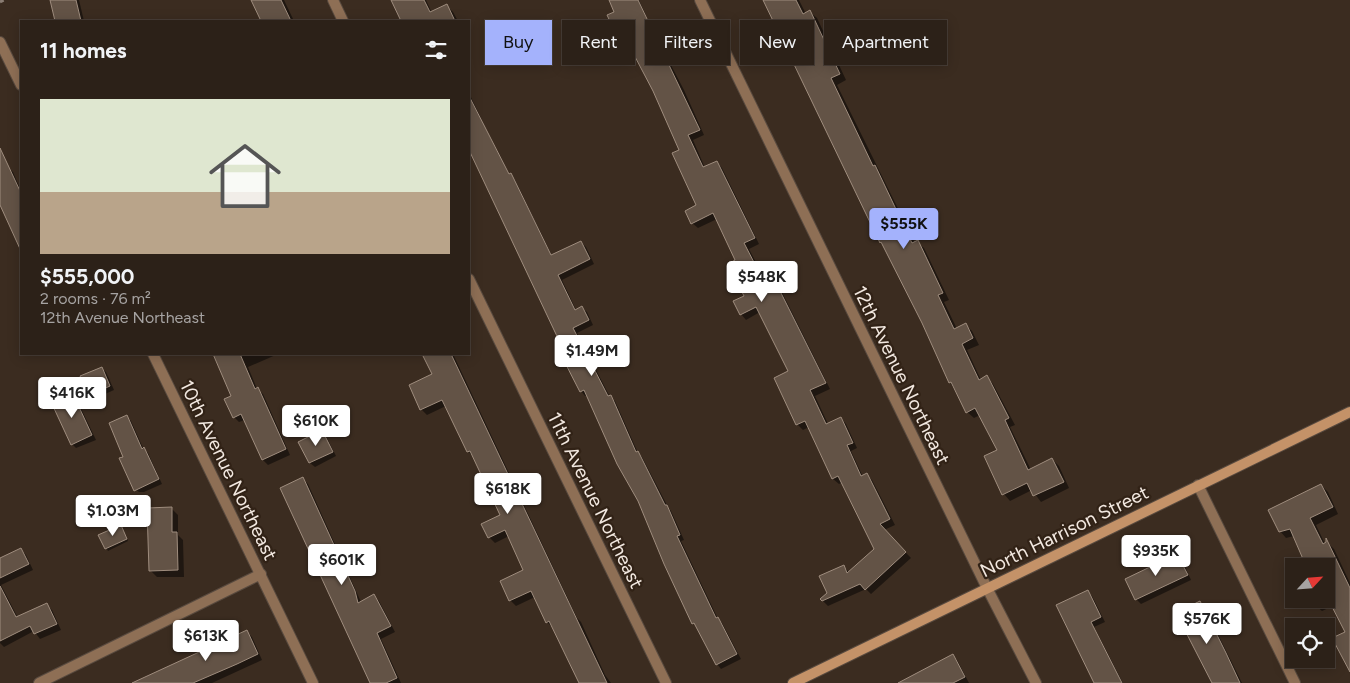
<!DOCTYPE html>
<meta charset="utf-8">
<style>
:root{--surface:#2c2118;--page:#342921;--text:#f1f3f6;--muted:#a6a3a2;--line:#483e37;--accent:#a4b2fc}
body{margin:0;font-family:Figtree,sans-serif;background:var(--page);color:var(--text);height:100vh;display:flex;flex-direction:column;font-size:19px;white-space:nowrap}
*{box-sizing:border-box;margin:0}
p{font-size:16px;color:var(--muted)}
.icon{flex:none;width:28px;height:28px;fill:none;stroke:currentColor;stroke-width:2;stroke-linecap:round;stroke-linejoin:round}
.map{position:relative;flex:1;overflow:hidden}
.panel{position:absolute;left:20px;top:20px;width:450px;height:335px;display:flex;flex-direction:column;background:var(--surface);border-radius:0px;box-shadow:0 2px 12px #0003,0 0 0 1px var(--line)}
.panel>*{flex:none}
.top-card{position:absolute;left:485px;top:20px;width:475px;height:45px;display:flex;gap:10px}
.needle{width:32px;rotate:64deg}
.controls{position:absolute;left:1285px;top:558px;display:grid;gap:10px}
.controls a{display:grid;place-items:center;width:50px;height:50px;border-radius:0px;background:var(--surface);box-shadow:0 2px 12px #0003,0 0 0 1px var(--line);font-size:25px}
.price{position:absolute;translate:-50% -42px;padding:0 11px;border-radius:5px;background:#fff;color:#222;font-size:16px;line-height:32px;filter:drop-shadow(0 1px 2px #0008)}
.price::after{content:'';position:absolute;left:50%;top:30px;width:15px;height:11px;margin-left:-8px;background:inherit;clip-path:polygon(0 0,100% 0,50% 100%)}
.price.on{background:var(--accent);color:#111}
ul{padding:0;list-style:none}
li{display:grid;align-content:center;gap:10px;height:265px;padding:0 20px}
li+li{border-top:1px solid var(--line)}
li span{display:grid;place-items:center;height:155px;border-radius:0px;color:#555}
li>.icon{margin-inline-start:auto}
span .icon{width:90px;height:90px;fill:#fffc;stroke-width:1}
li b{font-size:21px}
h2{display:flex;justify-content:space-between;align-items:center;height:60px;padding:0 20px;font-size:21px}
.chip{padding:0 18px;border-radius:0px;background:var(--surface);box-shadow:0 2px 12px #0003,0 0 0 1px var(--line);font-size:18px;line-height:45px}
.chip.on{background:var(--accent);color:#111}
.map>svg:first-child{display:block}
.shadow{fill:#0007}
.building{fill:#635346;stroke:#9f8d7e}
.lines{fill:none;stroke-linecap:round;stroke-linejoin:round}
.street-casing{stroke:#584a3f;stroke-width:12}
.secondary-casing{stroke:#584a3f;stroke-width:12}
.path{stroke:#8a7d73;stroke-width:3;stroke-dasharray:4 4;stroke-linecap:butt}
.street{stroke:#8e6f55;stroke-width:10}
.secondary{stroke:#c49268;stroke-width:10}
.labels{text-anchor:middle;stroke-width:4.5;stroke-linejoin:round;paint-order:stroke}
.street-label{font-size:19px;fill:#f2e8e0;stroke:#312216}
</style>
<div class="map">
<svg width="1350" height="683" viewBox="0 0 1350 683">
<rect width="100%" height="100%" fill="#3b2c20"/>
<!-- shadow -->
<g class="shadow">
<polygon points="55,0 79,0 84,21 56,21 52,1"/>
<polygon points="253,0 284,0 294,21 263,21"/>
<polygon points="392,0 426,0 432,13 447,6 453,12 458,21 402,21"/>
<polygon points="610,0 639,0 651,27 684,90 704,135 693,140 705,168 717,162 722,168 759,244 749,249 762,274 769,271 774,276 830,389 815,396 828,424 841,418 846,424 857,448 851,451 863,477 867,475 872,480 895,525 884,530 911,558 871,594 866,589 828,606 823,601 843,566 850,573 876,549 843,482 839,484 833,479 809,427 803,430 797,424 790,372 760,312 746,320 741,314 746,296 737,261 717,219 698,228 692,223 698,206 681,150 654,91 627,37 623,39 617,34 609,16 616,13"/>
<polygon points="765,0 799,0 806,14 810,12 817,18 846,80 837,85 915,243 917,242 924,248 949,300 944,302 957,329 966,325 972,331 979,345 967,350 981,380 987,377 993,384 1015,425 1010,427 1031,470 1052,459 1059,466 1069,488 1041,502 1032,490 1010,501 1004,494 998,451 980,415 974,418 967,412 950,382 923,322 885,246 881,242"/>
<polygon points="469,93 485,127 510,175 515,180 552,256 581,242 586,247 594,264 562,280 576,310 582,308 587,312 593,325 577,333 610,397 615,401 638,453 642,457 668,507 671,511 684,540 681,541 718,619 722,623 741,659 721,669 717,664 698,627 694,623 639,500 588,395 585,396 581,391 565,350 469,147"/>
<polygon points="8,168 13,172 21,191 21,251 0,203 0,172"/>
<polygon points="213,354 278,354 248,367 257,389 263,394 290,455 268,465 263,460 245,420 239,422 234,417 233,397"/>
<polygon points="424,354 453,354 577,618 581,622 605,675 611,683 580,683 553,628 547,622 535,597 516,606 510,600 502,582 525,571 509,536 495,543 489,537 501,516 474,458 468,451 446,406 427,415 421,409 433,375"/>
<polygon points="101,368 106,372 114,390 94,399 89,395"/>
<polygon points="73,395 77,400 96,440 76,448 72,444"/>
<polygon points="127,417 131,421 143,448 148,453 162,484 144,492 139,492 134,488"/>
<polygon points="321,431 326,436 336,456 315,467 310,463 300,442"/>
<polygon points="303,479 308,484 361,602 374,596 379,601 395,632 381,639 401,683 372,683"/>
<polygon points="1321,485 1328,492 1338,514 1316,525 1325,544 1328,543 1334,549 1350,583 1350,669 1347,632 1333,606 1322,611 1315,605 1312,599 1326,599 1326,566 1308,566 1294,536 1286,538 1280,531"/>
<polygon points="171,508 178,515 178,535 183,540 184,577 157,577 150,570"/>
<polygon points="121,526 128,541 108,551 100,536"/>
<polygon points="21,549 26,555 33,570 1,585 18,618 47,605 52,610 61,630 40,639 34,631 4,647 0,643 0,559"/>
<polygon points="1177,555 1182,560 1191,580 1141,604 1136,599"/>
<polygon points="1087,591 1092,596 1105,622 1094,627 1123,683 1097,683"/>
<polygon points="1199,603 1205,608 1242,683 1213,683"/>
<polygon points="246,631 252,637 262,660 212,683 138,683"/>
<polygon points="953,656 957,660 969,683 906,683"/>
</g>
<!-- building -->
<g class="building">
<polygon points="50,0 76,0 81,21 55,21"/>
<polygon points="251,0 281,0 291,21 261,21"/>
<polygon points="391,0 424,0 430,12 447,4 455,21 401,21"/>
<polygon points="609,0 638,0 700,130 688,135 703,167 717,161 755,238 744,243 760,274 769,269 826,383 810,390 826,424 841,417 853,443 847,445 861,476 867,473 890,519 880,524 906,552 865,590 860,584 822,601 820,599 827,593 819,576 844,565 847,573 874,549 838,476 832,479 805,421 796,425 774,378 788,371 756,307 740,315 733,301 744,296 728,264 735,260 713,213 691,224 685,211 696,205 672,153 679,150 653,91 622,32 616,34 607,15 614,12"/>
<polygon points="763,0 796,0 803,14 810,10 840,74 831,78 873,166 875,165 912,243 918,240 943,293 938,295 954,329 966,323 973,338 962,344 979,380 987,375 1009,418 1005,420 1028,470 1052,458 1064,482 1033,496 1027,483 1002,495 984,456 997,450 975,408 966,413 951,382 949,383 922,323 881,242 880,243"/>
<polygon points="469,96 509,174 511,173 551,255 581,241 590,259 558,275 575,310 582,306 589,320 573,328 608,396 611,395 636,452 638,451 665,505 667,505 680,535 677,536 716,618 718,617 737,654 716,665 694,623 692,624 664,564 638,501 617,464 584,390 580,392 559,351 563,349 469,150"/>
<polygon points="0,148 21,193 21,251 0,205"/>
<polygon points="213,354 240,354 255,389 258,387 286,449 262,460 241,414 233,418 224,399 231,396"/>
<polygon points="422,354 451,354 607,683 579,683 549,621 546,623 531,591 509,601 500,581 523,570 505,530 488,538 481,524 500,515 470,451 467,452 442,400 420,410 409,385 432,374"/>
<polygon points="102,367 110,386 88,396 80,376"/>
<polygon points="73,394 92,435 71,445 52,404"/>
<polygon points="127,415 142,449 144,447 159,479 134,491 119,458 123,457 109,423"/>
<polygon points="322,430 333,452 309,463 298,442"/>
<polygon points="303,477 355,591 358,603 374,594 391,626 377,633 397,678 386,683 370,683 280,488"/>
<polygon points="1321,484 1333,507 1310,518 1323,544 1326,542 1326,538 1350,588 1350,672 1332,638 1345,632 1326,595 1326,566 1306,566 1290,529 1279,532 1268,510"/>
<polygon points="172,507 172,532 177,532 178,570 149,571 147,508"/>
<polygon points="121,525 127,539 105,549 98,535"/>
<polygon points="21,548 29,564 0,578 0,558"/>
<polygon points="1177,554 1188,575 1135,600 1125,579"/>
<polygon points="0,586 16,617 47,603 57,624 34,634 30,626 0,641"/>
<polygon points="1088,590 1101,617 1091,622 1122,683 1094,683 1056,605"/>
<polygon points="1200,601 1226,653 1240,683 1212,683 1176,613"/>
<polygon points="247,630 258,654 237,664 193,683 132,683"/>
<polygon points="953,654 965,677 953,683 898,683"/>
</g>
<g class="lines">
<!-- street casing -->
<g class="street-casing">
<g id="street">
<polyline points="333,0 343,21"/>
<polyline points="700,0 987,588 1036,683"/>
<polyline points="0,42 21,85"/>
<polyline points="469,279 666,683"/>
<polyline points="153,354 313,683"/>
<polyline points="1198,485 1295,683"/>
<polyline points="39,683 261,574"/>
</g>
</g>
<!-- secondary casing -->
<g class="secondary-casing">
<polyline id="secondary" points="793,683 1350,412"/>
</g>
<!-- path -->
<polyline class="path" points="0,2 4,0"/>
<!-- street -->
<use href="#street" class="street"/>
<!-- secondary -->
<use href="#secondary" class="secondary"/>
</g>
<g class="labels">
<!-- street labels -->
<g class="street-label">
<text transform="translate(902 375) rotate(64)" y="7">12th Avenue Northeast</text>
<text transform="translate(229 470) rotate(64)" y="7">10th Avenue Northeast</text>
<text transform="translate(596 500) rotate(64)" y="7">11th Avenue Northeast</text>
<text transform="translate(1064 531) rotate(-26)" y="7">North Harrison Street</text>
</g>
</g>
</svg>
<div class="controls">
<a><svg class="needle" viewBox="-14 -14 28 28"><path d="M0-13l5 13h-10z" fill="#e53935"/><path d="M0 13l5-13h-10z" fill="#a6a3a2"/></svg></a>
<a><svg class="icon" aria-label="locate" viewBox="0 0 24 24"><circle cx="12" cy="12" r="6"/><path d="M12 2v4M12 18v4M2 12h4M18 12h4"/></svg></a>
</div>
<b class="price on" style="left:904px;top:250px">$555K</b>
<b class="price" style="left:762px;top:303px">$548K</b>
<b class="price" style="left:592px;top:377px">$1.49M</b>
<b class="price" style="left:72px;top:419px">$416K</b>
<b class="price" style="left:316px;top:447px">$610K</b>
<b class="price" style="left:508px;top:515px">$618K</b>
<b class="price" style="left:113px;top:537px">$1.03M</b>
<b class="price" style="left:1156px;top:577px">$935K</b>
<b class="price" style="left:342px;top:586px">$601K</b>
<b class="price" style="left:1207px;top:645px">$576K</b>
<b class="price" style="left:206px;top:662px">$613K</b>
<div class="top-card">
<a class="chip on">Buy</a>
<a class="chip">Rent</a>
<a class="chip">Filters</a>
<a class="chip">New</a>
<a class="chip">Apartment</a>
</div>
<section class="panel">
<h2>11 homes<svg class="icon" aria-label="filters" viewBox="0 0 24 24"><path d="M4 7h16M4 17h16"/><circle cx="9" cy="7" r="2"/><circle cx="15" cy="17" r="2"/></svg></h2>
<ul>
<li><span style="background:linear-gradient(#dfe7d0 60%,#b9a48a 0)"><svg class="icon" aria-label="home" viewBox="0 0 24 24"><path d="M3 11l9-7 9 7M6 9v11h12V9"/></svg></span><div><b>$555,000</b><p>2 rooms · 76 m²</p><p>12th Avenue Northeast</p></div></li>
</ul>
</section>
</div>
